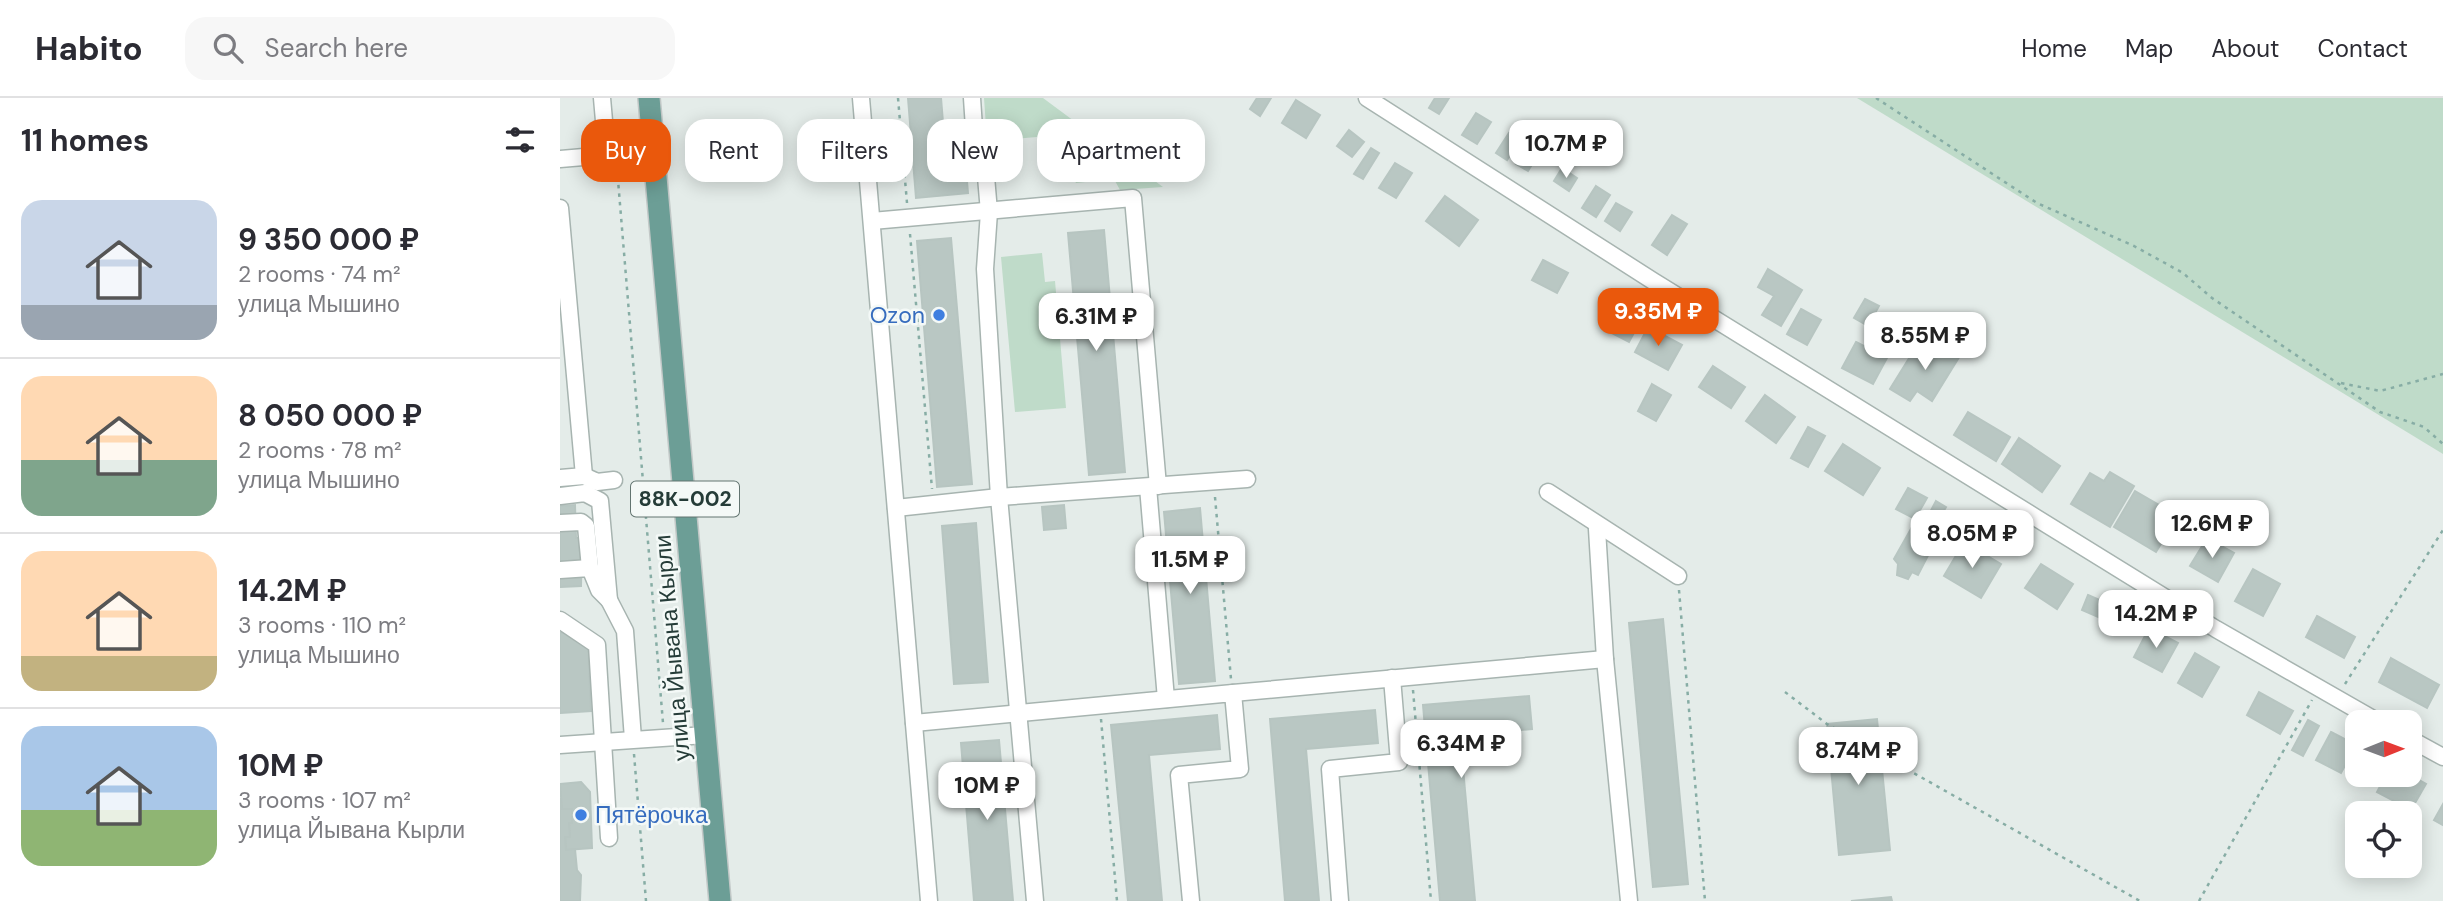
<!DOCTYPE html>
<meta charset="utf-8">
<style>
:root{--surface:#fff;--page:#f7f7f7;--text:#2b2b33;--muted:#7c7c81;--line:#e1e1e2;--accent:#ea580c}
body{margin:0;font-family:"DM Sans",sans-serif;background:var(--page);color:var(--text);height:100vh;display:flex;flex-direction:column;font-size:26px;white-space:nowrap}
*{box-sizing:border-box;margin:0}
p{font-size:23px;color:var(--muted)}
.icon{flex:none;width:38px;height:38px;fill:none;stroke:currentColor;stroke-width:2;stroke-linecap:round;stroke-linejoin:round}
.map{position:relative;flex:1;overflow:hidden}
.panel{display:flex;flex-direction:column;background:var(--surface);width:560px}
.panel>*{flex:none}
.hud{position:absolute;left:21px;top:21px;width:665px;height:63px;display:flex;gap:14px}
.needle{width:46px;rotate:89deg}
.controls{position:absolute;left:1785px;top:612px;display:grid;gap:14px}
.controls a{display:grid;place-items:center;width:77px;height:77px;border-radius:14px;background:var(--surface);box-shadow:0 4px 18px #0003;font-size:35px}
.price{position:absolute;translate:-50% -60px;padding:0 16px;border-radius:14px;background:#fff;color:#222;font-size:23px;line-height:46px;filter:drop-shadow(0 2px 4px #0008)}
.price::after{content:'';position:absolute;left:50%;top:42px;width:21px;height:16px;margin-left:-10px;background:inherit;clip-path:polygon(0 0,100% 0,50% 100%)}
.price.selected{background:var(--accent);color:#fff}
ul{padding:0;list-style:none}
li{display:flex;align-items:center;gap:21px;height:175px;padding:0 21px}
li+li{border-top:2px solid var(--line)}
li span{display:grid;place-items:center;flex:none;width:196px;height:140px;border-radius:21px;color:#555}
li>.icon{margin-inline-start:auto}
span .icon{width:84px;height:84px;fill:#fffc;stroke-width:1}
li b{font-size:30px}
h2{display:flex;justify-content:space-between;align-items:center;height:84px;padding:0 21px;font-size:30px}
.tag{padding:0 24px;border-radius:21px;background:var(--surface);box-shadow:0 4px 18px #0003;font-size:24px;line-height:63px}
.tag.selected{background:var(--accent);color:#fff}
header{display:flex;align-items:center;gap:42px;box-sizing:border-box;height:98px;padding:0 35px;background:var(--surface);border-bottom:2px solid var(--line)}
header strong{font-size:33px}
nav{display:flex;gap:38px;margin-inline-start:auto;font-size:24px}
.search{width:490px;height:63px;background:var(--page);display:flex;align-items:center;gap:18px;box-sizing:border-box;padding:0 24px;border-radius:21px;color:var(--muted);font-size:26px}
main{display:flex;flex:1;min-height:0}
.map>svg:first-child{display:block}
.green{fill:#bfdbc9}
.building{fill:#b9c7c3;stroke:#b7c5c1;stroke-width:2}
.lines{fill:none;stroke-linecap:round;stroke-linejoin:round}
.minor-casing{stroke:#a7b4b0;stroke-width:19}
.major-casing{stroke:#c2c8c7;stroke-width:24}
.path{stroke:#87ada5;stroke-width:2.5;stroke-dasharray:3.5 5;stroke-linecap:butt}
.minor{stroke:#fff;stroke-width:16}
.major{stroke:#6c9e96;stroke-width:21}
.shop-dot{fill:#3f7fe0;stroke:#f4f9f7;stroke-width:2.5}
.labels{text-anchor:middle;stroke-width:5;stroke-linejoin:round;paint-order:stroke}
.shield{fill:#f4f9f7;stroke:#637571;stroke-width:2}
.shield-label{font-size:21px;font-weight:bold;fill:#253c38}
.shop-label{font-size:23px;fill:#366cbe;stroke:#f4f9f7;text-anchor:end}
.street-label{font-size:23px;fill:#253c38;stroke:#f4f9f7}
</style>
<header>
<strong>Habito</strong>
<div class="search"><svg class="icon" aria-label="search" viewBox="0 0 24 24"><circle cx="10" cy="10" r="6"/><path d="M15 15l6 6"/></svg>Search here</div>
<nav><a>Home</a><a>Map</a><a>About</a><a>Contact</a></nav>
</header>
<main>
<section class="panel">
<h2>11 homes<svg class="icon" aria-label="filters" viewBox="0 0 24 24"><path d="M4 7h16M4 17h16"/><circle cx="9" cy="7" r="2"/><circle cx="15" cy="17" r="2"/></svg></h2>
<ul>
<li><span style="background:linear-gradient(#c9d6e8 75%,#9aa5b1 0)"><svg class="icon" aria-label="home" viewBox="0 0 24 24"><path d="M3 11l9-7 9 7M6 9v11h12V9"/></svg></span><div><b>9 350 000 ₽</b><p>2 rooms · 74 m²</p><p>улица Мышино</p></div></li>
<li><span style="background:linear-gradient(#ffd9b3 60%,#7fa58c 0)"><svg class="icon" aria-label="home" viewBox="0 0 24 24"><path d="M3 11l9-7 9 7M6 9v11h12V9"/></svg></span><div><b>8 050 000 ₽</b><p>2 rooms · 78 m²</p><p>улица Мышино</p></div></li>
<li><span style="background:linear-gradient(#ffd9b3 75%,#c2b280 0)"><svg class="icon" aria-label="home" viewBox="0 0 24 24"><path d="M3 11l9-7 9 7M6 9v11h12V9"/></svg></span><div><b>14.2M ₽</b><p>3 rooms · 110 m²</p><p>улица Мышино</p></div></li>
<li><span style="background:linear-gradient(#a9c7e8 60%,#8fb573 0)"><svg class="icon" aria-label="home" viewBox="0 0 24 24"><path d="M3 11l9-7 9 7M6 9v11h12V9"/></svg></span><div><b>10M ₽</b><p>3 rooms · 107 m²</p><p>улица Йывана Кырли</p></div></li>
</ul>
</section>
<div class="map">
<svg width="1883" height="803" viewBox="0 0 1883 803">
<rect width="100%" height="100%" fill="#e4ece9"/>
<!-- green -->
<g class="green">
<polygon points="424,0 483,0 603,89 560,92 554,81 516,85 499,57 477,39 427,43"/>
<polygon points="1298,0 1883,0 1883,356 1297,0"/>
<polygon points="482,155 485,184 495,183 506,310 455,314 441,159"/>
</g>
<!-- building -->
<g class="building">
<polygon points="348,0 381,0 386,61 405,60 408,95 356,100"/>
<polygon points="697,0 711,0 700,18 690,11"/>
<polygon points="875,0 889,0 879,16 869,10"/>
<polygon points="736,2 760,17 746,40 722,25"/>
<polygon points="916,15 931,24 917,46 902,37"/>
<polygon points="789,32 804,44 792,59 777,48"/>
<polygon points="949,35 960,42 947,62 936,55"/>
<polygon points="970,45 981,52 968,73 956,66"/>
<polygon points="811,50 819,55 803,81 794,76"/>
<polygon points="835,65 852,75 836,100 819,90"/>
<polygon points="1002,70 1017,80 1009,93 994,83"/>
<polygon points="1036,88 1050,97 1036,119 1022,110"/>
<polygon points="885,98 918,122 899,148 866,123"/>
<polygon points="1056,105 1072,114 1060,133 1045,123"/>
<polygon points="1112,117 1127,126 1107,157 1092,147"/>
<polygon points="544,132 565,374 529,377 508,135"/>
<polygon points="391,140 412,386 377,389 357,143"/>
<polygon points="983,162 1008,175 997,195 972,182"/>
<polygon points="1208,171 1242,192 1221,228 1202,217 1214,198 1198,189"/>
<polygon points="1305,201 1319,208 1308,228 1294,220"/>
<polygon points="1061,209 1082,220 1069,244 1048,233"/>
<polygon points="1241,211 1261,222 1247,247 1227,236"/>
<polygon points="1088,229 1122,247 1108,272 1075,254"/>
<polygon points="1296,244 1327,260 1313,286 1282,270"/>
<polygon points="1383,245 1401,256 1372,303 1357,293 1350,303 1330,291 1358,246 1375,257"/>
<polygon points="1153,268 1185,289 1171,310 1139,289"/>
<polygon points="1092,286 1111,297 1096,323 1078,313"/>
<polygon points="1205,297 1235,319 1216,345 1186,323"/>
<polygon points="1408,314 1450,339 1436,363 1394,337"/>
<polygon points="1248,329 1265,338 1248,369 1231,360"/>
<polygon points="1459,340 1500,368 1482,394 1442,366"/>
<polygon points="1283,346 1320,370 1303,397 1265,373"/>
<polygon points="1550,374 1574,388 1550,429 1511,406 1530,375 1544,383"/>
<polygon points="1348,390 1367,400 1355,421 1336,411"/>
<polygon points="1575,393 1618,418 1596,454 1554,429"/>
<polygon points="1376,403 1386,409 1377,425 1367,420"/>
<polygon points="15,407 16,440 22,440 21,488 0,489 0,408"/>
<polygon points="504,407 506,430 484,432 482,409"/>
<polygon points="640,410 655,583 619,586 604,414"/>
<polygon points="416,425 428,584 394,586 382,428"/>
<polygon points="1352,429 1376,442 1358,477 1352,474 1348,481 1337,477 1338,466 1334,461"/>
<polygon points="1647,440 1674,455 1658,484 1630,468"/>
<polygon points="1404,444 1441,466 1421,500 1384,478"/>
<polygon points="1481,466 1513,486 1497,511 1465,490"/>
<polygon points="1693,471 1720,486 1703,518 1675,503"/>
<polygon points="1528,497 1551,507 1545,522 1522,512"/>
<polygon points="1757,518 1795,539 1784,560 1746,539"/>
<polygon points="1103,521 1128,786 1093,789 1069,525"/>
<polygon points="1589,530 1618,545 1602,574 1574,559"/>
<polygon points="10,534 28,548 31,613 0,615 0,535"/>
<polygon points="1635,555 1659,569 1642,599 1618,585"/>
<polygon points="1831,560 1879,587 1867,610 1819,584"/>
<polygon points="1699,594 1733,613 1720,636 1687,617"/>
<polygon points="969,598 972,631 900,637 915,803 880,803 863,607"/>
<polygon points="815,612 818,645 746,651 759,803 725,803 710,621"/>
<polygon points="657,617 660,651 589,657 602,803 568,803 551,627"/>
<polygon points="1317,621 1330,752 1279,757 1267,626"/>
<polygon points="1748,622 1759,628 1743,658 1732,652"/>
<polygon points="1771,634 1796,647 1781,675 1756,662"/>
<polygon points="439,642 453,803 414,803 401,645"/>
<polygon points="1826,677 1850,677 1866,686 1851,712 1817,694"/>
<polygon points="21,684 30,694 32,750 6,752 5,739 10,739 9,725 12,725 12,711 2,711 0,686"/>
<polygon points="0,700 2,711 12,711 12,725 9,725 10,739 5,739 6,752 15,751 17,772 21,777 20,803 0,803"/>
<polygon points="1883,706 1883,727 1874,722"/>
<polygon points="1331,799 1332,803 1291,803"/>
</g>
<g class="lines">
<!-- minor casing -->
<g class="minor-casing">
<g id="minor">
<polyline points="301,0 369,803"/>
<polyline points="412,0 414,30 424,55 429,114 425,171 439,399 475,803"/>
<polyline points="807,0 1093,183 1656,531 1820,625"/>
<polyline points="0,61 47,57 42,0"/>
<polyline points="0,110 24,378 0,380"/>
<polyline points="312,123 573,100 598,388"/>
<polyline points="24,378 37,384 54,382"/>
<polyline points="588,389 606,601"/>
<polyline points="988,394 1118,478"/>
<polyline points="0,398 25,395 40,403 49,502 39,492 30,470 0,472"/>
<polyline points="336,410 439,399 687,381"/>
<polyline points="0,425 21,424 26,428 30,470"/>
<polyline points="1037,431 1045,561 1069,803"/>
<polyline points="49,502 65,533 73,641"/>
<polyline points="0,522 37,547 49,740"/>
<polyline points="673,595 1045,561"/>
<polyline points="354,625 673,595 680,671 619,677 631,803"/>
<polyline points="1850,641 1883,659"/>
<polyline points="0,647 146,637"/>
<polyline points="780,803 770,671 839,664 832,580"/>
</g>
</g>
<!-- major casing -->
<g class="major-casing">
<polyline id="major" points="89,0 160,803"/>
</g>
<!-- path -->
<g class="path">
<polyline points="338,0 347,105"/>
<polyline points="1316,0 1477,105 1574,148 1623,175 1652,200 1820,314 1864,329 1883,346"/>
<polyline points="57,70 103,625"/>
<polyline points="350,136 372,391"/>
<polyline points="1781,285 1820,293 1883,276"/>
<polyline points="655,399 671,581"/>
<polyline points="1119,492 1145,803"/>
<polyline points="1785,586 1883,432"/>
<polyline points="853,592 871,803"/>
<polyline points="1225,594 1267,626 1580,803"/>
<polyline points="541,621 557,803"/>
<polyline points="74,656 86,803"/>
<polyline points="1639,803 1752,602"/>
</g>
<!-- minor -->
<use href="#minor" class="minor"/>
<!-- major -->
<use href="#major" class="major"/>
</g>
<!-- markers -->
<g class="shop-dot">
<circle cx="379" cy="217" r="7"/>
<circle cx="21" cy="717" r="7"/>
</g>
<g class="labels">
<!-- shield labels -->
<rect class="shield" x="71" y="383.5" width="108" height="35" rx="5"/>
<g class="shield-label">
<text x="125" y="408">88К-002</text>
</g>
<!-- shop labels -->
<g class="shop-label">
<text x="365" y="225">Ozon</text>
<text x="35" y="725" text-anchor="start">Пятёрочка</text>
</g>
<!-- street labels -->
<g class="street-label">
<text transform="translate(112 550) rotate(-95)" y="8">улица Йывана Кырли</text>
</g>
</g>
</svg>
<div class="controls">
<a><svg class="needle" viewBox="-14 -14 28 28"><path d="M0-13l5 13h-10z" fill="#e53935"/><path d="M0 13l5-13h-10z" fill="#7c7c81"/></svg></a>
<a><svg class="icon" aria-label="locate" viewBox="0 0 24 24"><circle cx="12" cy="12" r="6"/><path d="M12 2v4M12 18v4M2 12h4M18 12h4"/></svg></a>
</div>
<b class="price" style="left:1006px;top:82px">10.7M ₽</b>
<b class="price selected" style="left:1098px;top:250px">9.35M ₽</b>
<b class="price" style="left:536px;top:255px">6.31M ₽</b>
<b class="price" style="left:1365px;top:274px">8.55M ₽</b>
<b class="price" style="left:1652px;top:462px">12.6M ₽</b>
<b class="price" style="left:1412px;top:472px">8.05M ₽</b>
<b class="price" style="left:630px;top:498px">11.5M ₽</b>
<b class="price" style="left:1596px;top:552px">14.2M ₽</b>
<b class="price" style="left:901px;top:682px">6.34M ₽</b>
<b class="price" style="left:1298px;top:689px">8.74M ₽</b>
<b class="price" style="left:427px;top:724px">10M ₽</b>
<div class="hud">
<a class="tag selected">Buy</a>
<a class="tag">Rent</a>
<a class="tag">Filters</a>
<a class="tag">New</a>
<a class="tag">Apartment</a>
</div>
</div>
</main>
